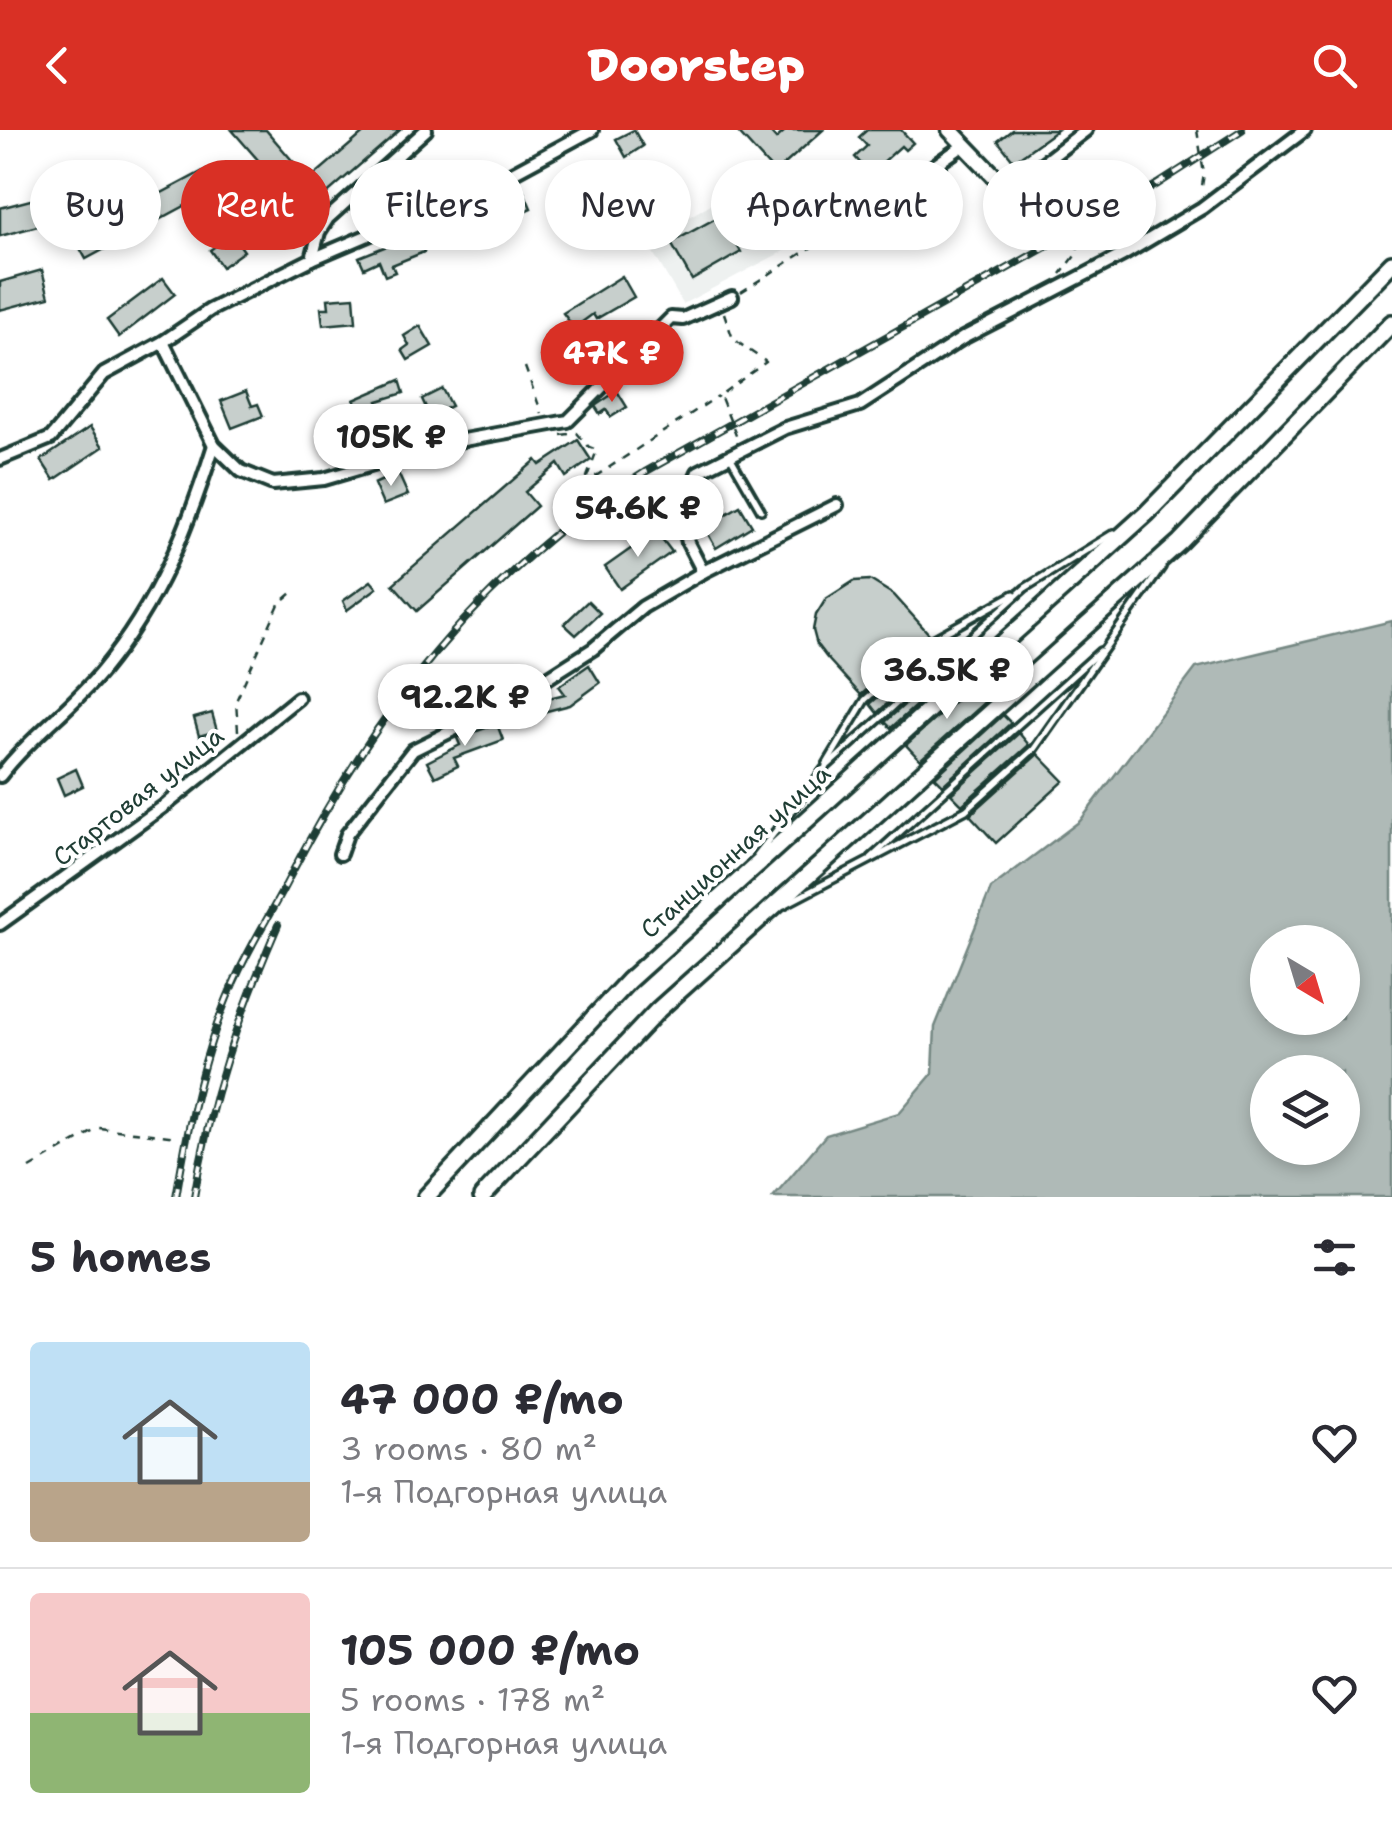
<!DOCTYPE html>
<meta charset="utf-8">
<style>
:root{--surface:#fff;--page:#f7f7f7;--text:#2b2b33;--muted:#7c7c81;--line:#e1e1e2;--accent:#d93025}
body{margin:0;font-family:"Shantell Sans",sans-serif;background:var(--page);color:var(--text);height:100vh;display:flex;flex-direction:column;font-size:38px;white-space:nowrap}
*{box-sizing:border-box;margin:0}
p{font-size:32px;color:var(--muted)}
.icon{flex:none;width:55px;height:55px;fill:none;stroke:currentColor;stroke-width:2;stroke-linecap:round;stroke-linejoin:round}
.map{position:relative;height:1067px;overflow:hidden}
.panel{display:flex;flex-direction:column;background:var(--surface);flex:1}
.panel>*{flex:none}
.top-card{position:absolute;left:30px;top:30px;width:1332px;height:90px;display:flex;gap:20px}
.needle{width:65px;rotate:142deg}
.buttons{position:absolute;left:1250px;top:795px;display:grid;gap:20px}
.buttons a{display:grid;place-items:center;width:110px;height:110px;border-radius:50%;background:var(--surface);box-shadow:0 5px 15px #0003;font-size:50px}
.price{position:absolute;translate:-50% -85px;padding:0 22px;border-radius:35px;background:#fff;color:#222;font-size:32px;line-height:65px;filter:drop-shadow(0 2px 5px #0008)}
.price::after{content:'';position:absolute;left:50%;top:60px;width:30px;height:22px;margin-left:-15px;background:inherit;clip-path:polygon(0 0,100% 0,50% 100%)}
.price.current{background:var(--accent);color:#fff}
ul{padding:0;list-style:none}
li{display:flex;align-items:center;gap:30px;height:250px;padding:0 30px}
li+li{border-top:2px solid var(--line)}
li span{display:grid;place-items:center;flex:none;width:280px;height:200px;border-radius:10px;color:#555}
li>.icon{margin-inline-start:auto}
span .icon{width:120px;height:120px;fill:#fffc;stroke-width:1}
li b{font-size:42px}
h2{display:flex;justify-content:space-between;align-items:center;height:120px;padding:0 30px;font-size:42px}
.pill{padding:0 35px;border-radius:45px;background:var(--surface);box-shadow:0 5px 15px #0003;font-size:35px;line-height:90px}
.pill.current{background:var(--accent);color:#fff}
header{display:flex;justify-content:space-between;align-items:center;height:130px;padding:0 30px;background:var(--accent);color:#fff;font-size:45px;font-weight:800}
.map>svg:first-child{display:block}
.built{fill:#eef1f0}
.water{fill:#afbab7;stroke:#758883;stroke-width:2.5;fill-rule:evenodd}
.building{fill:#c7cfcc;stroke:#1f3d34;stroke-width:2.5}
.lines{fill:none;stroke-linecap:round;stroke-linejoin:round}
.lane-casing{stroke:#1f3d34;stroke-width:12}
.street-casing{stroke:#1f3d34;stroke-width:18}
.secondary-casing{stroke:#1f3d34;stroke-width:21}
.primary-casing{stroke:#1f3d34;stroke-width:22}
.path{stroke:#1f3d34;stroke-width:2.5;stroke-dasharray:8 8;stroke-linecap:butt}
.lane{stroke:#fff;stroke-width:5}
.street{stroke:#fff;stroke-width:10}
.secondary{stroke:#fff;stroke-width:14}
.primary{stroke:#fff;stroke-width:15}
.rail-casing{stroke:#1f3d34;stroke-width:8}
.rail{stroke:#fff;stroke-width:4;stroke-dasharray:11;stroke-linecap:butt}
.labels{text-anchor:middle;stroke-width:8;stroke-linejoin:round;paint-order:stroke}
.street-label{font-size:25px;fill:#1f3d34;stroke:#fff}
</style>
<header><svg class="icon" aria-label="back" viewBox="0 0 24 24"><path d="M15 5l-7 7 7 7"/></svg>Doorstep<svg class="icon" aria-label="search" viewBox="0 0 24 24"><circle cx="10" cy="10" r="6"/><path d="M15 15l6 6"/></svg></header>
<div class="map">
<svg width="1392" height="1067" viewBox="0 0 1392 1067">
<rect width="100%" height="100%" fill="#fff"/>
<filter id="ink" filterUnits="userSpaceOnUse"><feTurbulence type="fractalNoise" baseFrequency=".01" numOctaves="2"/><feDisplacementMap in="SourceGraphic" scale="20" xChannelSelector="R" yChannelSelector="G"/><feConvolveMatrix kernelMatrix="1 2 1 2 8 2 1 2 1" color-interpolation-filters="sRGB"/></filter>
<g filter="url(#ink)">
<!-- built -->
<polygon class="built" points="741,56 797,114 683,174 647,112"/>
<!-- water -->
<path class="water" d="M1392,491v576h-619l53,-62 73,-22 34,-40 2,-46 56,-139 89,-67 116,-153zM1268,812h74v76h-74zM1268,942h74v76h-74z"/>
<!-- building -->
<g class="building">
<polygon points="232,0 266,0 309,50 367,0 400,0 316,73 296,51 285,61"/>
<polygon points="634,0 643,16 626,27 616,9"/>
<polygon points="736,0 768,0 776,9 786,0 823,0 775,43"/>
<polygon points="867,0 901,0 913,13 905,20 901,16 870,44 855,27 867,16 859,7"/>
<polygon points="1012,0 1057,0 1014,31 998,11"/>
<polygon points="207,39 218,58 86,129 75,109"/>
<polygon points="104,43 109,68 86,74 80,48"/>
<polygon points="522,57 531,78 522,82 519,76 509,80 503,66"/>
<polygon points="38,68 45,94 0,106 0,78"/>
<polygon points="720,86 741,122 692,150 671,113"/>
<polygon points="232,104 244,121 222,137 210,120"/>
<polygon points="417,104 424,122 392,135 395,142 385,146 379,131 364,138 359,127"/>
<polygon points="42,140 49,167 0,180 0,152"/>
<polygon points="622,146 634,167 596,189 593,184 574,198 563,183"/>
<polygon points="163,148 175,164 119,207 107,190"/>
<polygon points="354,167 356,192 323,195 321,178 329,178 328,169"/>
<polygon points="420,196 432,216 408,230 402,220 409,215 404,206"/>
<polygon points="400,250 404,263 378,271 380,276 360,285 354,270"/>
<polygon points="442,259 451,276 430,286 422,269"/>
<polygon points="246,261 252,276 258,274 263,286 232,298 221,271"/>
<polygon points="617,261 627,277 611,287 606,280 600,284 595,276"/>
<polygon points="431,289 437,307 415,313 409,296"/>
<polygon points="90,297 103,317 54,350 41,330"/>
<polygon points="578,310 591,330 566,347 558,334 525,362 537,376 417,481 393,454 536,330 540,335"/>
<polygon points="398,343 408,365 383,375 374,354"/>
<polygon points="740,376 752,396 716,418 704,397"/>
<polygon points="656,401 672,422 620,459 605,437"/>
<polygon points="870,450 894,465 929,504 861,565 827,528 817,515 813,500 816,485 826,469 854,451"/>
<polygon points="371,451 377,458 347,480 343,471"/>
<polygon points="588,471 600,483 576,505 564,494"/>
<polygon points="937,514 945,522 877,583 870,574"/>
<polygon points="953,531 959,537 891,598 885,592"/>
<polygon points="589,535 600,553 570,575 539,583 541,587 525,595 519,582 541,570 565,564 559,556"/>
<polygon points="974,554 988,569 920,630 906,615"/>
<polygon points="212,583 217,601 199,606 194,588"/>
<polygon points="1003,585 1011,593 943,655 935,647"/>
<polygon points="497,594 503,610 454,628 458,636 435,647 427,632 460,615 457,608"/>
<polygon points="1019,603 1029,615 962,675 951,664"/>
<polygon points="1038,624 1064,651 996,713 970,685"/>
<polygon points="76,639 83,656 64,665 57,648"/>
</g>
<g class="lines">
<!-- lane casing -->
<g class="lane-casing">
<g id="lane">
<polyline points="731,328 761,380"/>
<polyline points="826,635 865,570 933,509 1014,464"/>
<polyline points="757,725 824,639 1025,458 1114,403"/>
<polyline points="871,728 1100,521"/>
<polyline points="784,775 966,680 1034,619 1162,437"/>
</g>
</g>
<!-- street casing -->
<g class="street-casing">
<g id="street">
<polyline points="1008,60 1086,0"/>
<polyline points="841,101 964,15"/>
<polyline points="312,129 505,47 592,0"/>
<polyline points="163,212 214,315 241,341 273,354 324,349 447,313 568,291 671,188 683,189 732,167"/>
<polyline points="0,329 51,308 104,244 163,212 210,180 312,129 319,102 328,88 426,0"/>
<polyline points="703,442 688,413 681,380 698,342 785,298 860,275 963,208 1123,125 1202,78 1305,0"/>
<path d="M0,646c30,-39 71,-67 102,-105 56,-68 86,-143 112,-226"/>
<polyline points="340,724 347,704 413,620 510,572 593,519 643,477 703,442 837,375"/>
<polyline points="0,794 167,674 298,568"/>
</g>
</g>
<!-- secondary casing -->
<g class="secondary-casing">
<polyline id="secondary" points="950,0 1008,60"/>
</g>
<!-- primary casing -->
<g class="primary-casing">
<g id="primary">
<polyline points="426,1067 628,851 1147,383 1392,133"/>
<polyline points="482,1067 658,880 1180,412 1392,193"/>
</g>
</g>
<!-- path -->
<g class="path">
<polyline points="1197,0 1204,44 1201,62"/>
<polyline points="1052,40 1058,50 1055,74 1077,109 1078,122 1061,144"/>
<polyline points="741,162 815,115 821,90"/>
<polyline points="724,183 733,209 766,232 720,265 737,308"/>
<polyline points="525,237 542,284"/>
<polyline points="561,305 577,303 589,317 597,320 587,347 596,346 718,266"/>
<polyline points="238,601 236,571 279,474 292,463"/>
<polyline points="30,1038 99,998 177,1007"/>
</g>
<!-- lane -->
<use href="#lane" class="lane"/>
<!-- street -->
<use href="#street" class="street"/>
<!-- secondary -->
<use href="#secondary" class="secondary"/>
<!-- primary -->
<use href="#primary" class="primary"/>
<!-- rail casing -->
<g class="rail-casing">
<g id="rail">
<path d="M176,1067c13,-77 29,-155 63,-226 14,-30 32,-58 47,-87 74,-145 160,-265 289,-366 22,-17 47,-31 70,-46l513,-288 84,-54"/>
<path d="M194,1067c16,-99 44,-180 84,-272"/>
</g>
</g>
<!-- rail -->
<use href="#rail" class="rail"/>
</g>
</g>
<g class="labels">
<!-- street labels -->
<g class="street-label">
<text transform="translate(138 666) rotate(-38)" y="9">Стартовая улица</text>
<text transform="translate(735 721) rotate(-42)" y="9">Станционная улица</text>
</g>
</g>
</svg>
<div class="buttons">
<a><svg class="needle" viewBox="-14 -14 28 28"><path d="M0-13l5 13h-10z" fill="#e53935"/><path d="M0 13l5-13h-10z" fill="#7c7c81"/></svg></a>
<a><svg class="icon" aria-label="layers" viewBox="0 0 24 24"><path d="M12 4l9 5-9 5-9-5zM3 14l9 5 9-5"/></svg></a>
</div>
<b class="price current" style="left:612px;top:275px">47K ₽</b>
<b class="price" style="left:391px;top:359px">105K ₽</b>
<b class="price" style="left:638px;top:430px">54.6K ₽</b>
<b class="price" style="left:947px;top:592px">36.5K ₽</b>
<b class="price" style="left:465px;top:619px">92.2K ₽</b>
<div class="top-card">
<a class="pill">Buy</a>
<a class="pill current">Rent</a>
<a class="pill">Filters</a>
<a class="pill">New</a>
<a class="pill">Apartment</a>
<a class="pill">House</a>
</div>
</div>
<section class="panel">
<h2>5 homes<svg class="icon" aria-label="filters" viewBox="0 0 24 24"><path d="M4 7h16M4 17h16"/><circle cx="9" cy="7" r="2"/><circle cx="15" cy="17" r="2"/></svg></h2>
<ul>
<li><span style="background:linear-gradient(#bfe0f5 70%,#b9a48a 0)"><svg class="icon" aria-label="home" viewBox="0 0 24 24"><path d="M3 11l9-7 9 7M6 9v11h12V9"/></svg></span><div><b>47 000 ₽/mo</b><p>3 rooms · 80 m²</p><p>1-я Подгорная улица</p></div><svg class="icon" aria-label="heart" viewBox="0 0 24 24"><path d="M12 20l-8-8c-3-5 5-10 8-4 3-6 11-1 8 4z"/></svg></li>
<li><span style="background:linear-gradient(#f6c9c9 60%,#8fb573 0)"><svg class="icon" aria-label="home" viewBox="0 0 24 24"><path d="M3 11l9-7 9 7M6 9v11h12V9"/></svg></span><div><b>105 000 ₽/mo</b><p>5 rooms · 178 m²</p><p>1-я Подгорная улица</p></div><svg class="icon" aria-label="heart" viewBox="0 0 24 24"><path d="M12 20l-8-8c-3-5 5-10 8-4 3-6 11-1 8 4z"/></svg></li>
</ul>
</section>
